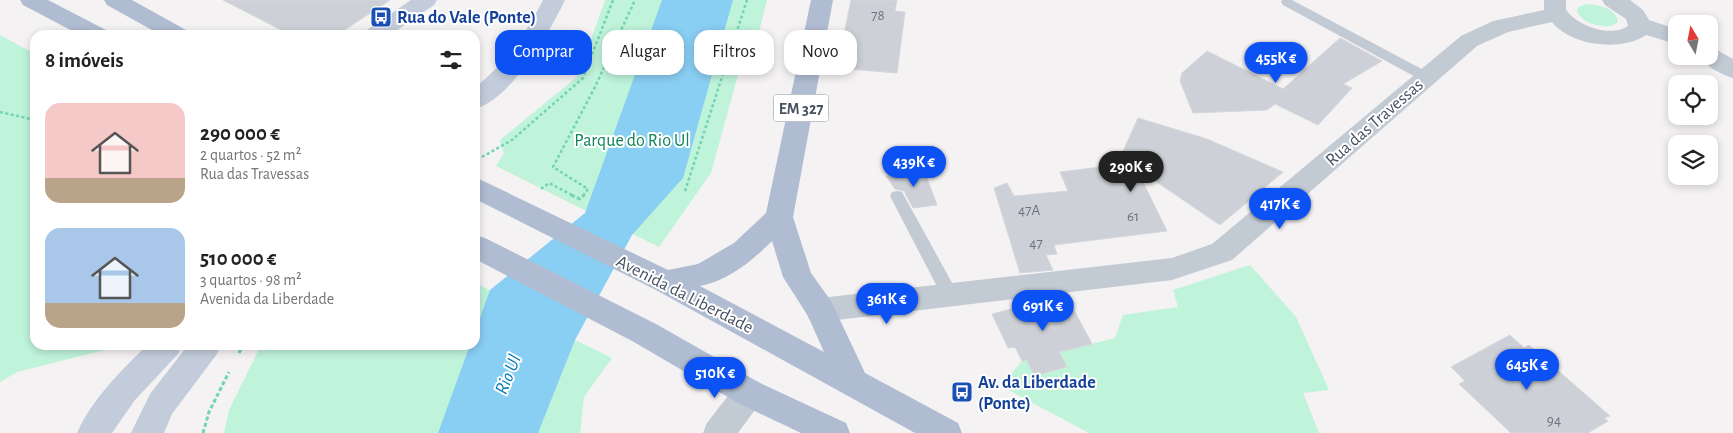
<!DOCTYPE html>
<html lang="pt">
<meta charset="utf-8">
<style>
:root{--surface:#fff;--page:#f2f2f2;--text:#222;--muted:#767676;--accent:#0c51f4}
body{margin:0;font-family:"Alegreya Sans",sans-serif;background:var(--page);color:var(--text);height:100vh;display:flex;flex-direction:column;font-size:19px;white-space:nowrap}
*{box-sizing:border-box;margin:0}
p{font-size:16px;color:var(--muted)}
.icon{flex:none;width:28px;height:28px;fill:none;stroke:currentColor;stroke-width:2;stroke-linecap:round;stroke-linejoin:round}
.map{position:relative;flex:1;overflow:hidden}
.sheet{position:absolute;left:30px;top:30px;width:450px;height:320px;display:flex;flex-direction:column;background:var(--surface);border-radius:15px;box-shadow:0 2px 8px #0003}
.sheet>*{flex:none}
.hud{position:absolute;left:495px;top:30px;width:475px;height:45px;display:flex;gap:10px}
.needle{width:32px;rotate:350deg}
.controls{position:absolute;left:1668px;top:15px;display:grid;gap:10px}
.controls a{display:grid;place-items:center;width:50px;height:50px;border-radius:10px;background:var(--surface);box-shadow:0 2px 8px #0003;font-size:25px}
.price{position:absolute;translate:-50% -42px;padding:0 11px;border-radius:18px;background:var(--accent);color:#fff;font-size:16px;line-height:32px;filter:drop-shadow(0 1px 2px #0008)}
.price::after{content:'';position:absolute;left:50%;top:30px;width:15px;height:11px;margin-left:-8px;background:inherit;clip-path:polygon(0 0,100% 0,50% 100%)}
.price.current{background:#222;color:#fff}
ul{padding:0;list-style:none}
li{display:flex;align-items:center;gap:15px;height:125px;padding:0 15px}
li span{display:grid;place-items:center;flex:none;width:140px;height:100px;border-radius:15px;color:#555}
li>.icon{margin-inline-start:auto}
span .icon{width:60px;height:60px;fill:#fffc;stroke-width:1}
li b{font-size:21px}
h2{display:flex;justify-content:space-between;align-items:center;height:60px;padding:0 15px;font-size:21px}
.tag{padding:0 18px;border-radius:15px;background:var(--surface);box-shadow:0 2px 8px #0003;font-size:18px;line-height:45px}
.tag.current{background:var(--accent);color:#fff}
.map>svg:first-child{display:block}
.green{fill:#bff3da}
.water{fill:#89cef3}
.building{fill:#cdd0d6;stroke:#d5d7dd}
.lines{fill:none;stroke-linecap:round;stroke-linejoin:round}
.path-far1{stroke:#73d4b2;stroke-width:2.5;stroke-dasharray:3 2.5;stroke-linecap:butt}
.path{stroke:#73d4b2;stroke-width:3;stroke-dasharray:4 2.5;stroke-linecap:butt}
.service{fill:#c2cad4;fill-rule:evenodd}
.minor{fill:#c2cad4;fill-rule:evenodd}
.secondary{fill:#c3ccdb;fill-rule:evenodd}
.primary{fill:#b0bcd2;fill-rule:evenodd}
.labels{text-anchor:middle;stroke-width:4;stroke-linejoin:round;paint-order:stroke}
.number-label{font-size:15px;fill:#69727e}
.shield{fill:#fff;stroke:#7f8690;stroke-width:1}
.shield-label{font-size:16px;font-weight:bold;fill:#485261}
.transit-label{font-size:18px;font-weight:bold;fill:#164399;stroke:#fff;text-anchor:start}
.street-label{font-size:18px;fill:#485261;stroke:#fff}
.park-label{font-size:18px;fill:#10845a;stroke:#fff}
.water-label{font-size:19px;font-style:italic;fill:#017aba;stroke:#fff}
</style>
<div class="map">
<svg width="1733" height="433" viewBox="0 0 1733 433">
<rect width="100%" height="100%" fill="#f4f2f2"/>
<!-- green -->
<g class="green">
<polygon points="605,0 767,0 756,43 747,42 711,173 659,247 496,166 504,153 500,140 578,76"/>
<path d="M1587,4c12,1 29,4 31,18l-7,4c-13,1 -29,-3 -34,-15l1,-4z"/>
<polygon points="0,35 35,54 35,345 125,345 17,372 0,382"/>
<polygon points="1250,265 1296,317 1329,390 1303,393 1319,433 1089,433 1001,386 1022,361 1027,360 1034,376 1066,368 1059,352 1115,338 1123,315 1178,307 1173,290"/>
<polygon points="475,282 575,340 612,358 584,397 580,433 224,433 229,410 261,345 475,345"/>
</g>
<!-- water -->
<polygon class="water" points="662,0 733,0 683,178 632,235 575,340 538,433 438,433 470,345 475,345 475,332 490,290 585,213"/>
<!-- building -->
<g class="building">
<polygon points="223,0 390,0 337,35 291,35"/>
<polygon points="851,0 897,0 895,11 905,12 897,73 837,68"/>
<polygon points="1340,38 1382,61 1343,84 1352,88 1318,125 1275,104 1267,110 1193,113 1180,81 1182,73 1207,51 1283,89"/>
<polygon points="1138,118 1207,139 1283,172 1220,225 1136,168 1167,231 1054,245 1057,254 1046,255 1053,270 1020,273 994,188 1007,183 1014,196 1068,191 1060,172 1117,165"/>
<polygon points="924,170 937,205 913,208 904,191 895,189 886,176"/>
<polygon points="1066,295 1092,344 1059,352 1067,367 1034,376 1027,360 1022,361 1015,347 1008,348 992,314 1030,304 1028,299"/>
<polygon points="1510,335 1524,348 1529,345 1610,416 1604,418 1608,421 1588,433 1511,433 1459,384 1465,381 1451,367"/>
</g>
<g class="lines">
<!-- path-far1 -->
<g class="path-far1">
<polyline points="733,45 743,45 736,67 755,69"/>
<polyline points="0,112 35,120"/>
<polyline points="482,157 512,140 583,78 613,0"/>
<polyline points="541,189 549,183 574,196"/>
<polyline points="685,191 747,0"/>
<polyline points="583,196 588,189 553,167 595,87 635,0"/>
</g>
<!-- path -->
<g class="path">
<polyline points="571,195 580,199 584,195"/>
<polyline points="239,353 243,345"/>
<polyline points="203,433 209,412 229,372"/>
</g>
<!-- service -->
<g class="service">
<polygon points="1282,0 1292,0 1431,74 1433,77 1426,81 1421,80 1283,5 1281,2"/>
<polygon points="897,191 902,192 956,290 958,295 956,300 950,301 944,300 890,196 892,192"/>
</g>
<!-- minor -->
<g class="minor">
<path d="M1544,0h22v10c12,16 44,28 62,16l-2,-7 -21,-14 -3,-5h28l13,10 6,10 27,9v15l-30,-9c-24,17 -75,11 -94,-13l-44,10 -31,14 -245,214 -60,20 -352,42 -11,-3 -4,-9 4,-9 11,-3 352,-40 40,-14 249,-208 32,-15 51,-11z"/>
<path d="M1709,47l8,3 16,9v19c-11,-3 -28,-12 -35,-22h11z"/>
<polygon points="749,379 760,383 765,393 760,403 738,433 703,433 707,423 738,383"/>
</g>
<!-- secondary -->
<g class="secondary">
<polygon points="411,0 437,0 434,5 390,35 364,35 367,30"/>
<path d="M543,0h22c-15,32 -54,99 -90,109v-21c30,-25 51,-54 68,-88z"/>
<path d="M147,345h35l-4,9 -43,46 -23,33h-35c15,-34 44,-62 70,-88z"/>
<polygon points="188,345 221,345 217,354 172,414 164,433 131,433 150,394"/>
</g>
<!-- primary -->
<g class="primary">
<polygon points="20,0 48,0 106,30 109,35 80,35 23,5"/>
<polygon points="104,0 132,0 186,30 189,35 161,35 107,5"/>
<path d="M811,0h22l-40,217 18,56 20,28 34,72 93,50 4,10h-47l-259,-143 -181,-91v-22l193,93 30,-6 36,-21 32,-30zM772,241l11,36 25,39 16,36 -124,-66c28,-5 53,-26 72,-45z"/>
<polygon points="475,235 485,238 656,324 760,383 846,423 850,433 801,433 738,403 634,342 475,259"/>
</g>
</g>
<!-- icons -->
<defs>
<g id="bus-square" transform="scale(1.125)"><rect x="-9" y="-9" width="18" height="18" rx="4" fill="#1a4fb4" stroke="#fff"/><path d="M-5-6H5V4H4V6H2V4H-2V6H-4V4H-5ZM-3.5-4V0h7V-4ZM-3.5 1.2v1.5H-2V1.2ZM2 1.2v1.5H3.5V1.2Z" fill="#fff"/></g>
</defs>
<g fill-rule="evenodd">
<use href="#bus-square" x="381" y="17"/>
<use href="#bus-square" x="962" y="392"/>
</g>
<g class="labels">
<!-- number labels -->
<g class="number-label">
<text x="878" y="20">78</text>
<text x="1029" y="215">47A</text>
<text x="1133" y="221">61</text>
<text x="1036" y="248">47</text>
<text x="1554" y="425">94</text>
</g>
<!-- shield labels -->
<rect class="shield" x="773.5" y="94.5" width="55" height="27" rx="4"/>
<g class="shield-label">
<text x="801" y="114">EM 327</text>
</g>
<!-- transit labels -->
<g class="transit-label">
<text x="397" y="23">Rua do Vale (Ponte)</text>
<text x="978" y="388">Av. da Liberdade<tspan x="978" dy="21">(Ponte)</tspan></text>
</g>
<!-- street labels -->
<g class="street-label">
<text transform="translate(1374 122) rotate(-41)" y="6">Rua das Travessas</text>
<text transform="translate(685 294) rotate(27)" y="6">Avenida da Liberdade</text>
</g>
<!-- park labels -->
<g class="park-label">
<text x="632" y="146">Parque do Rio Ul</text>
</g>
<!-- water labels -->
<g class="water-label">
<text transform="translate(507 374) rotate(-68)" y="7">Rio Ul</text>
</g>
</g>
</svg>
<div class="controls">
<a><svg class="needle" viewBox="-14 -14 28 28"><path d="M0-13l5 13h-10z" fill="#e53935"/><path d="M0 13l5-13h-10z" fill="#767676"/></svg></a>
<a><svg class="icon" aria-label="locate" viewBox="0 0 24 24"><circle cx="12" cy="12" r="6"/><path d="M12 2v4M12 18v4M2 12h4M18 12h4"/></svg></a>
<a><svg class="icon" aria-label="layers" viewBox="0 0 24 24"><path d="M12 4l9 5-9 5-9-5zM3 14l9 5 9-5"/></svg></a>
</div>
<b class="price" style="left:1276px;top:84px">455K €</b>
<b class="price" style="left:914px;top:188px">439K €</b>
<b class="price current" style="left:1131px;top:193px">290K €</b>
<b class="price" style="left:1280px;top:230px">417K €</b>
<b class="price" style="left:887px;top:325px">361K €</b>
<b class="price" style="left:1043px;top:332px">691K €</b>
<b class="price" style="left:1527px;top:391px">645K €</b>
<b class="price" style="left:715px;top:399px">510K €</b>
<div class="hud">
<a class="tag current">Comprar</a>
<a class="tag">Alugar</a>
<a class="tag">Filtros</a>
<a class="tag">Novo</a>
</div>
<section class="sheet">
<h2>8 imóveis<svg class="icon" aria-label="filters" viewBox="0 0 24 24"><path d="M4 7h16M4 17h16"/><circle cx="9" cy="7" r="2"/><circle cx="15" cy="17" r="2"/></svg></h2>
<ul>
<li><span style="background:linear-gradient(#f6c9c9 75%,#b9a48a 0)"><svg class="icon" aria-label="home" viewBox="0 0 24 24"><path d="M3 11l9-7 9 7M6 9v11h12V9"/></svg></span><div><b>290 000 €</b><p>2 quartos · 52 m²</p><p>Rua das Travessas</p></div></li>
<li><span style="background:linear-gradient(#a9c7e8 75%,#b9a48a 0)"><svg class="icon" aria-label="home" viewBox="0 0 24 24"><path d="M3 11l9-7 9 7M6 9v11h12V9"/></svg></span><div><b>510 000 €</b><p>3 quartos · 98 m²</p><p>Avenida da Liberdade</p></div></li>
</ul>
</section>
</div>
